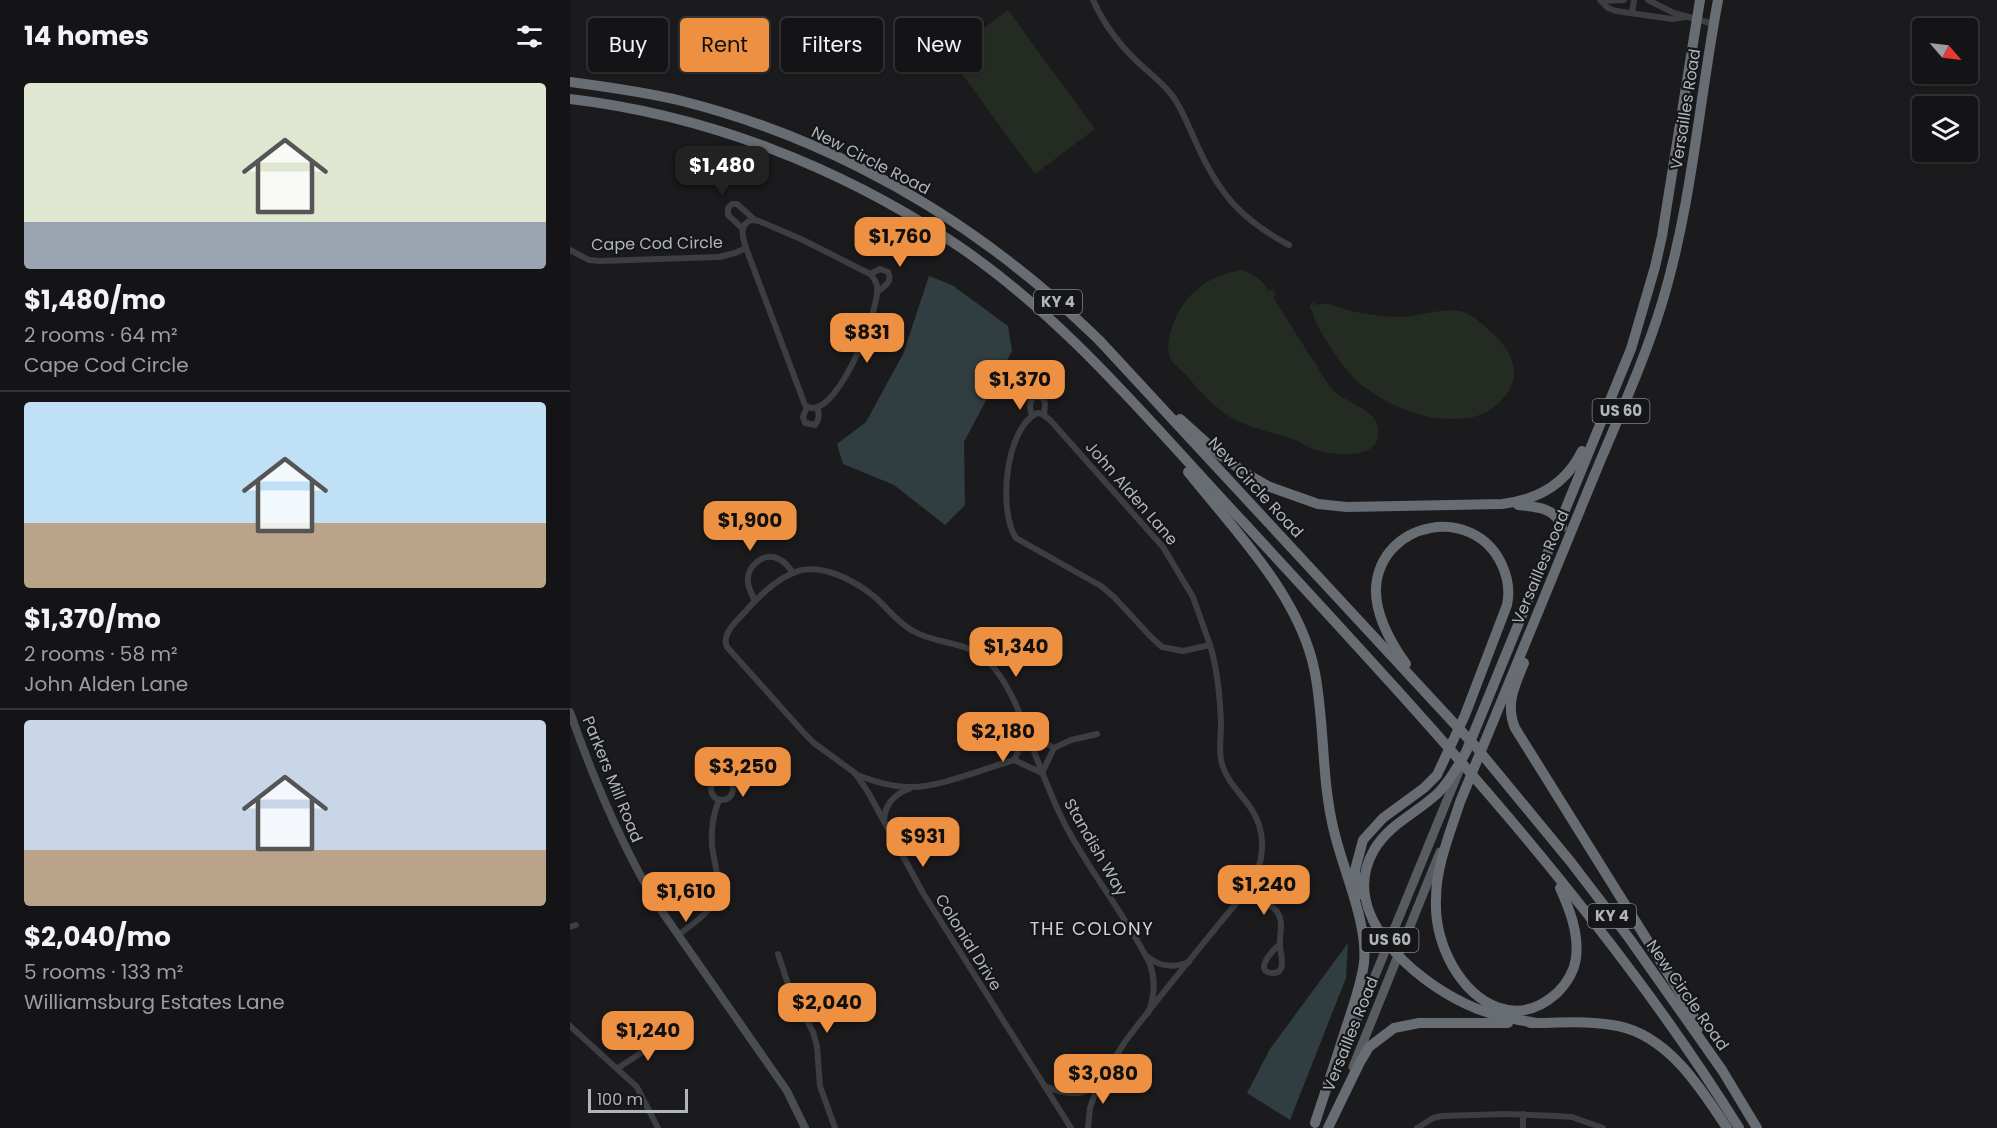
<!DOCTYPE html>
<meta charset="utf-8">
<style>
:root{--surface:#141416;--page:#1d1d1f;--text:#f1f3f6;--muted:#9d9ea1;--line:#333335;--accent:#ee9041}
body{margin:0;font-family:Poppins,sans-serif;background:var(--page);color:var(--text);height:100vh;display:flex;flex-direction:column;font-size:22px;white-space:nowrap}
*{box-sizing:border-box;margin:0}
p{font-size:20px;color:var(--muted)}
.icon{flex:none;width:33px;height:33px;fill:none;stroke:currentColor;stroke-width:2;stroke-linecap:round;stroke-linejoin:round}
.map{position:relative;flex:1;overflow:hidden}
.side{display:flex;flex-direction:column;background:var(--surface);width:570px}
.side>*{flex:none}
.guide{position:absolute;left:18px;top:18px;width:570px;height:54px;display:flex;gap:12px}
.needle{width:39px;rotate:118deg}
.tools{position:absolute;left:1342px;top:18px;display:grid;gap:12px}
.tools a{display:grid;place-items:center;width:66px;height:66px;border-radius:6px;background:var(--surface);box-shadow:0 2px 4px #0004,0 0 0 2px var(--line);font-size:30px}
.scale{position:absolute;left:18px;bottom:15px;width:100px;box-sizing:border-box;padding-left:6px;border:3px solid #aeb5bc;border-top:0;font-size:16px;line-height:21px;white-space:nowrap;color:#aeb5bc;-webkit-text-stroke:4px #161618;paint-order:stroke}
.price{position:absolute;translate:-50% -51px;padding:0 14px;border-radius:12px;background:var(--accent);color:#111;font-size:20px;line-height:39px;filter:drop-shadow(0 2px 3px #0008)}
.price::after{content:'';position:absolute;left:50%;top:36px;width:18px;height:14px;margin-left:-9px;background:inherit;clip-path:polygon(0 0,100% 0,50% 100%)}
.price.selected{background:#222;color:#fff}
ul{padding:0;list-style:none}
li{display:grid;align-content:center;gap:12px;height:318px;padding:0 24px}
li+li{border-top:2px solid var(--line)}
li span{display:grid;place-items:center;height:186px;border-radius:6px;color:#555}
li>.icon{margin-inline-start:auto}
span .icon{width:108px;height:108px;fill:#fffc;stroke-width:1}
li b{font-size:26px}
h2{display:flex;justify-content:space-between;align-items:center;height:72px;padding:0 24px;font-size:26px}
.tag{padding:0 21px;border-radius:6px;background:var(--surface);box-shadow:0 2px 4px #0004,0 0 0 2px var(--line);font-size:21px;line-height:54px}
.tag.selected{background:var(--accent);color:#111}
main{display:flex;flex:1;min-height:0}
.map>svg:first-child{display:block}
.green{fill:#232b22}
.water{fill:#303d41}
.lines{fill:none;stroke-linecap:round;stroke-linejoin:round}
.street{stroke:#3c3e42;stroke-width:6}
.secondary{stroke:#4a4d52;stroke-width:8}
.primary{stroke:#585c61;stroke-width:9}
.highway{stroke:#686d73;stroke-width:10}
.labels{text-anchor:middle;stroke-width:4.5;stroke-linejoin:round;paint-order:stroke}
.shield{fill:#161618;stroke:#80858b;stroke-width:1.5}
.shield-label{font-size:15px;font-weight:bold;fill:#aeb5bc}
.street-label{font-size:16px;fill:#aeb5bc;stroke:#161618}
.neighbourhood-label{font-size:18px;letter-spacing:1.5px;fill:#cfd3d8;stroke:#161618}
</style>
<main>
<section class="side">
<h2>14 homes<svg class="icon" aria-label="filters" viewBox="0 0 24 24"><path d="M4 7h16M4 17h16"/><circle cx="9" cy="7" r="2"/><circle cx="15" cy="17" r="2"/></svg></h2>
<ul>
<li><span style="background:linear-gradient(#dfe7d0 75%,#9aa5b1 0)"><svg class="icon" aria-label="home" viewBox="0 0 24 24"><path d="M3 11l9-7 9 7M6 9v11h12V9"/></svg></span><div><b>$1,480/mo</b><p>2 rooms · 64 m²</p><p>Cape Cod Circle</p></div></li>
<li><span style="background:linear-gradient(#bfe0f5 65%,#b9a48a 0)"><svg class="icon" aria-label="home" viewBox="0 0 24 24"><path d="M3 11l9-7 9 7M6 9v11h12V9"/></svg></span><div><b>$1,370/mo</b><p>2 rooms · 58 m²</p><p>John Alden Lane</p></div></li>
<li><span style="background:linear-gradient(#c9d6e8 70%,#b9a48a 0)"><svg class="icon" aria-label="home" viewBox="0 0 24 24"><path d="M3 11l9-7 9 7M6 9v11h12V9"/></svg></span><div><b>$2,040/mo</b><p>5 rooms · 133 m²</p><p>Williamsburg Estates Lane</p></div></li>
</ul>
</section>
<div class="map">
<svg width="1427" height="1128" viewBox="0 0 1427 1128">
<rect width="100%" height="100%" fill="#1b1b1d"/>
<!-- green -->
<g class="green">
<polygon points="438,10 525,129 465,174 378,55"/>
<path d="M671,270c14,4 20,9 28,21l3,-2 4,6 -3,2c14,23 29,46 44,69 5,8 11,19 18,26 11,10 38,17 42,32 11,38 -44,32 -64,25 -8,-3 -13,-8 -21,-10 -20,-7 -40,-10 -60,-21 -18,-11 -32,-27 -46,-43 -6,-6 -15,-12 -17,-21 -3,-12 3,-29 8,-39 13,-26 37,-41 64,-45z"/>
<path d="M743,302l3,3c13,-4 23,3 35,6 13,3 37,6 50,6 20,-1 39,-9 59,-6 11,2 21,12 30,20 10,7 23,25 24,38 2,23 -20,43 -41,48 -41,8 -83,-9 -115,-35 -13,-11 -33,-43 -42,-59 -3,-6 -2,-12 -7,-16z"/>
</g>
<!-- water -->
<g class="water">
<polygon points="359,276 382,285 438,326 442,351 394,442 395,505 375,525 324,485 273,464 267,444 296,422 333,354"/>
<polygon points="778,943 776,978 720,1120 677,1093 700,1049"/>
</g>
<g class="lines">
<!-- street -->
<g class="street">
<path d="M523,0c11,25 28,47 49,66 11,10 23,19 32,32 10,15 16,32 24,49 22,48 44,73 91,98"/>
<polyline points="1030,0 1038,8 1046,11 1102,19 1116,17"/>
<polyline points="1078,0 1104,13 1144,24"/>
<polyline points="1032,1 1054,0"/>
<polyline points="1062,13 1064,0"/>
<path d="M181,220l8,1 44,19 67,34c4,4 6,7 7,12 4,23 -44,142 -72,119l-59,-157c-3,-11 -8,-22 5,-28z"/>
<polyline points="172,228 158,215 158,208 162,204 167,204 185,220"/>
<polyline points="0,250 19,260 30,261 149,257 165,253 176,248"/>
<path d="M300,274l10,-5 8,3c5,10 -3,14 -11,20"/>
<path d="M237,407l-4,10 2,6 10,2c4,-6 5,-10 2,-17"/>
<path d="M467,413l5,1 8,6 113,127 30,50 17,48 -27,6 -21,-4 -11,-10 -37,-40 -13,-11 -85,-48c-18,-27 -11,-109 21,-125z"/>
<path d="M462,416c-2,-8 -4,-14 3,-20l8,2 2,5 -1,12"/>
<path d="M185,601c-2,-5 -6,-11 -7,-18 -2,-16 15,-32 31,-24 6,3 10,8 14,14"/>
<polyline points="484,748 457,733 444,760 472,773 484,748 501,740 527,734"/>
<path d="M285,774c17,7 36,13 55,13 28,1 76,-19 104,-27"/>
<circle cx="152" cy="789" r="11"/>
<path d="M314,820c1,-16 11,-26 25,-31"/>
<path d="M677,890c10,6 24,13 31,23 6,11 1,21 2,33 0,7 8,28 -8,27 -19,-1 1,-24 7,-28"/>
<polyline points="0,927 6,925"/>
<path d="M108,935c11,-8 24,-17 32,-27 15,-21 4,-41 2,-63 -1,-16 1,-31 7,-45"/>
<polyline points="208,954 219,987 243,1032 247,1046 250,1086 265,1128"/>
<path d="M578,957c12,10 26,11 41,5"/>
<polyline points="0,1026 67,1087 88,1128"/>
<polyline points="48,1068 95,1037"/>
<path d="M475,1086c15,7 33,12 48,1 11,-7 25,-36 34,-48 39,-51 80,-100 120,-149 18,-24 21,-58 3,-83 -11,-16 -25,-27 -29,-47 -2,-12 0,-25 0,-37 -1,-27 -3,-52 -11,-78"/>
<path d="M501,1128l-148,-235 -55,-101 -13,-19 -41,-30 -10,-10 -77,-86c-6,-13 9,-25 17,-34 13,-15 30,-32 49,-40 27,-12 63,8 83,25 12,11 22,25 37,33 24,14 56,10 75,30 21,22 32,52 42,80 12,31 23,62 39,91 25,45 58,86 81,132 6,17 5,32 -2,49"/>
<polyline points="518,1128 520,1108 528,1085"/>
<polyline points="847,1128 863,1118 872,1116 936,1114 987,1116 1002,1117 1033,1128"/>
<polyline points="953,1128 953,1114"/>
</g>
<!-- secondary -->
<path class="secondary" d="M0,712c23,66 50,130 86,191l131,188 18,37"/>
<!-- primary -->
<g class="primary">
<polyline points="768,1066 889,771"/>
<polyline points="783,1067 870,852"/>
</g>
<!-- highway -->
<g class="highway">
<path d="M0,82c38,5 75,10 112,19 123,31 241,91 339,170 27,21 53,45 78,69l377,407 94,114 59,77 93,132 35,58"/>
<path d="M0,99c136,16 267,67 381,142 114,75 202,185 295,284 175,190 356,383 493,603"/>
<path d="M610,419l40,36 27,19 23,13 48,17 29,3 155,-3c36,-4 64,-20 80,-53"/>
<path d="M618,472c47,59 113,125 127,201 10,52 6,106 19,158 9,39 34,92 30,132 -3,22 -11,44 -18,65 -10,32 -21,64 -31,95"/>
<path d="M948,505c18,2 37,2 44,22"/>
<path d="M954,663c-9,22 -19,41 -9,65l164,263 21,36"/>
<path d="M990,888c10,22 19,46 16,70 -2,14 -10,26 -19,35 -40,36 -82,12 -105,-28 -11,-20 -17,-43 -16,-66 0,-33 14,-66 24,-97 44,-109 90,-217 134,-326 24,-58 50,-114 68,-173 30,-99 37,-202 56,-303"/>
<path d="M788,895l-3,-25 8,-30 20,-22 41,-30 13,-13 28,-60 42,-110c3,-14 1,-27 -5,-40 -28,-62 -122,-44 -126,23 -1,27 15,55 30,76"/>
<path d="M960,1023c29,0 59,-3 88,3 50,10 83,62 109,102"/>
<path d="M967,1023c-25,-4 -48,-8 -71,-19 -52,-24 -129,-90 -92,-154 15,-26 43,-37 64,-57 12,-12 20,-27 28,-41l165,-403 24,-82 7,-31 38,-236"/>
<polyline points="758,1128 789,1064 799,1047 824,1028 849,1023 938,1023"/>
</g>
</g>
<g class="labels">
<!-- shield labels -->
<g class="shield">
<rect x="464" y="290" width="48" height="24" rx="4.5"/>
<rect x="1022.5" y="399" width="57" height="24" rx="4.5"/>
<rect x="1018" y="904" width="48" height="24" rx="4.5"/>
<rect x="791.5" y="928" width="57" height="24" rx="4.5"/>
</g>
<g class="shield-label">
<text x="488" y="307">KY 4</text>
<text x="1051" y="416">US 60</text>
<text x="1042" y="921">KY 4</text>
<text x="820" y="945">US 60</text>
</g>
<!-- street labels -->
<g class="street-label">
<text transform="translate(1115 109) rotate(-81)" y="6">Versailles Road</text>
<text transform="translate(301 160) rotate(27)" y="6">New Circle Road</text>
<text transform="translate(87 243) rotate(-1)" y="6">Cape Cod Circle</text>
<text transform="translate(686 487) rotate(47)" y="6">New Circle Road</text>
<text transform="translate(562 493) rotate(49)" y="6">John Alden Lane</text>
<text transform="translate(970 567) rotate(-67)" y="6">Versailles Road</text>
<text transform="translate(43 779) rotate(68)" y="6">Parkers Mill Road</text>
<text transform="translate(526 847) rotate(60)" y="6">Standish Way</text>
<text transform="translate(399 942) rotate(58)" y="6">Colonial Drive</text>
<text transform="translate(1118 995) rotate(55)" y="6">New Circle Road</text>
<text transform="translate(780 1034) rotate(-68)" y="6">Versailles Road</text>
</g>
<!-- neighbourhood labels -->
<g class="neighbourhood-label">
<text x="522" y="935">THE COLONY</text>
</g>
</g>
</svg>
<div class="tools">
<a><svg class="needle" viewBox="-14 -14 28 28"><path d="M0-13l5 13h-10z" fill="#e53935"/><path d="M0 13l5-13h-10z" fill="#9d9ea1"/></svg></a>
<a><svg class="icon" aria-label="layers" viewBox="0 0 24 24"><path d="M12 4l9 5-9 5-9-5zM3 14l9 5 9-5"/></svg></a>
</div>
<div class="scale">100 m</div>
<b class="price selected" style="left:152px;top:197px">$1,480</b>
<b class="price" style="left:330px;top:268px">$1,760</b>
<b class="price" style="left:297px;top:364px">$831</b>
<b class="price" style="left:450px;top:411px">$1,370</b>
<b class="price" style="left:180px;top:552px">$1,900</b>
<b class="price" style="left:446px;top:678px">$1,340</b>
<b class="price" style="left:433px;top:763px">$2,180</b>
<b class="price" style="left:173px;top:798px">$3,250</b>
<b class="price" style="left:353px;top:868px">$931</b>
<b class="price" style="left:694px;top:916px">$1,240</b>
<b class="price" style="left:116px;top:923px">$1,610</b>
<b class="price" style="left:257px;top:1034px">$2,040</b>
<b class="price" style="left:78px;top:1062px">$1,240</b>
<b class="price" style="left:533px;top:1105px">$3,080</b>
<div class="guide">
<a class="tag">Buy</a>
<a class="tag selected">Rent</a>
<a class="tag">Filters</a>
<a class="tag">New</a>
</div>
</div>
</main>
